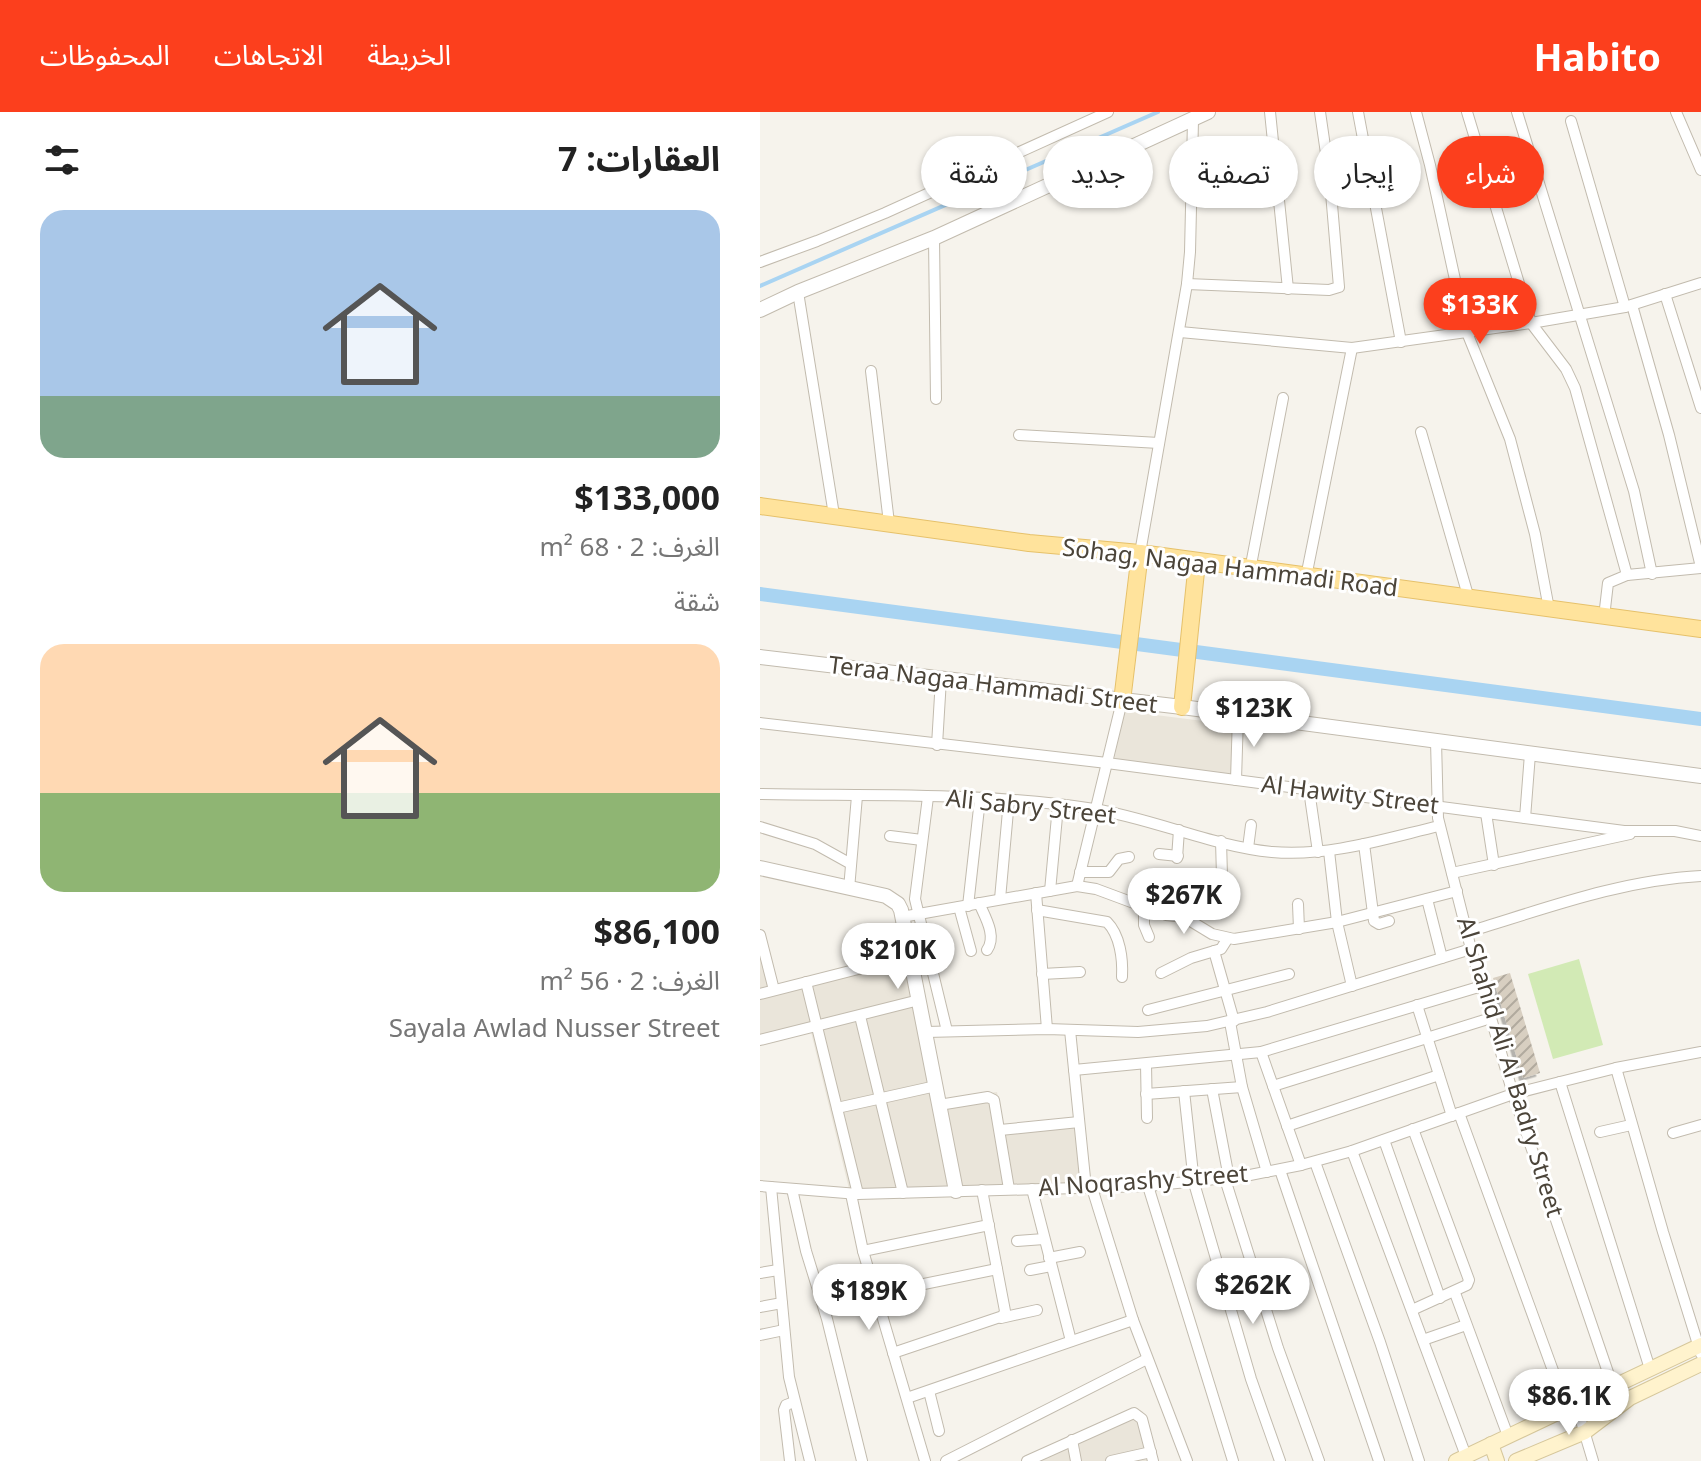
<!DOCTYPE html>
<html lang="ar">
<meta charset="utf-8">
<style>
:root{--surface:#fff;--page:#f2f2f2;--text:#222;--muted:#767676;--accent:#fc3f1d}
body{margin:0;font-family:"Noto Sans","Noto Sans Arabic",sans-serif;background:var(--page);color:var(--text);direction:rtl;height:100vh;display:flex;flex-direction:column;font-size:30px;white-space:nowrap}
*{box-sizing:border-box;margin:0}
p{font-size:26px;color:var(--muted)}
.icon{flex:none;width:44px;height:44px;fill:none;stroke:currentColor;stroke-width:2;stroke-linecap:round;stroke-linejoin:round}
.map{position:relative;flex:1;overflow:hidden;direction:ltr}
.panel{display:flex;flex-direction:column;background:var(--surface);width:760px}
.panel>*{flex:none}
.banner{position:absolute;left:24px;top:24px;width:760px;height:72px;direction:rtl;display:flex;gap:16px}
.price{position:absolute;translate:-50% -68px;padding:0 18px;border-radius:28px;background:#fff;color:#222;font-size:26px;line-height:52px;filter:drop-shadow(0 2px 4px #0008)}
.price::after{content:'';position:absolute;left:50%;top:48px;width:24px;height:18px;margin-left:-12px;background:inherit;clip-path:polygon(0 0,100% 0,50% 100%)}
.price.on{background:var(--accent);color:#fff}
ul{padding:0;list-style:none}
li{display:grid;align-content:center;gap:16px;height:424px;padding:0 40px}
li span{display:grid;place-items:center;height:248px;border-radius:24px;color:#555}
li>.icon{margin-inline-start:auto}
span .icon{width:144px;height:144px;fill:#fffc;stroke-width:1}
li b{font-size:34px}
h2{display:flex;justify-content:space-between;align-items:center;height:96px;padding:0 40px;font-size:34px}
.chip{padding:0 28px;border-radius:36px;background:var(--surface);box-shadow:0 2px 6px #0004;font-size:28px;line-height:72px}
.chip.on{background:var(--accent);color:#fff}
header{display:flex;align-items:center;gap:48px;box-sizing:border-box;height:112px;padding:0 40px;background:var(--accent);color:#fff}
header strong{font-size:38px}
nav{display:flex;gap:44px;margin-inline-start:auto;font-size:28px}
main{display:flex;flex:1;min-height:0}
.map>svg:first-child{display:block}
.residential{fill:#eae5da}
.pitch{fill:#d2eab5}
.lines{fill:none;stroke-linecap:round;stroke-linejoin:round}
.stream{stroke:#a9d4f2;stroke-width:4}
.canal{stroke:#a9d4f2;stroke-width:14}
.building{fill:url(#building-hatch);filter:url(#shadow)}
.minor-casing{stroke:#c2bbae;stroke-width:12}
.tertiary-casing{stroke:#c2bbae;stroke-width:16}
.secondary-casing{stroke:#d6c79b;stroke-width:16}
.primary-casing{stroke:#e6c16a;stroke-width:18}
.minor{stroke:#fff;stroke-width:10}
.tertiary{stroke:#fff;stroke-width:14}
.secondary{stroke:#fff3cd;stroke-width:14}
.primary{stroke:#ffe39c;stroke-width:16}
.labels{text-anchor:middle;stroke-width:6;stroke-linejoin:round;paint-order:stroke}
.street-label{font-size:24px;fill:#4b4439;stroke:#fff}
</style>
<header>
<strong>Habito</strong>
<nav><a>الخريطة</a><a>الاتجاهات</a><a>المحفوظات</a></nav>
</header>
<main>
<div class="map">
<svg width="941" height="1349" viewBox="0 0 941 1349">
<defs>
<pattern id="building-hatch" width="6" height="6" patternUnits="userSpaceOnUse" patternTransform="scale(2)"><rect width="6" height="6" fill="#d8cfc1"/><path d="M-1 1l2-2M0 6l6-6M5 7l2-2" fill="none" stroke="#b1aa9e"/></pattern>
<filter id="shadow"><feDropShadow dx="-3.5" dy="3.5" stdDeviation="0" flood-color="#0004"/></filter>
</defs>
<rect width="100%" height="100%" fill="#f6f3ec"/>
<!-- residential -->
<g class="residential">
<polygon points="364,599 475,613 473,664 354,649"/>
<polygon points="0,840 10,875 146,841 173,988 237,980 244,1014 315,1007 320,1071 89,1077 51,920 0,932"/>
<polygon points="377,1296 383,1300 396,1349 262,1349"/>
</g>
<!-- pitch -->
<polygon class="pitch" points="819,847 843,933 793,947 768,862"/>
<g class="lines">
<!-- stream -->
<polyline class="stream" points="0,174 398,0"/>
<!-- canal -->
<polyline class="canal" points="0,482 941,607"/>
</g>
<!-- building -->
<polygon class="building" points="750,861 780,961 763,966 733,866"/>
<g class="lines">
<!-- minor casing -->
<g class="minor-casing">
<g id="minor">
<polyline points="510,0 528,177"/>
<polyline points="598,0 641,230"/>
<polyline points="656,0 670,53 706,218 750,327 775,422 789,497"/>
<polyline points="757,0 874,379 892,462"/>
<polyline points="916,0 941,58"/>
<polyline points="811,9 865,195"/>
<polyline points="174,126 176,287"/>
<polyline points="0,150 57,129 125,101 348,0"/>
<polyline points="427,172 569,178 579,175 570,69 560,0"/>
<polyline points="38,180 74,403"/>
<polyline points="905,182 941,296"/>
<polyline points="872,193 909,323 941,455"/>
<polyline points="420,220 592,236 771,211 707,0"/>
<polyline points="111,259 129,411"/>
<polyline points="661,320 709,487"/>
<polyline points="259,323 399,331"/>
<polyline points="380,441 427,172 430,140 433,8"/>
<polyline points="490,458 523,286"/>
<polyline points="867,463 941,456"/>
<polyline points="546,465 592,236"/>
<polyline points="844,505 848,471 867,463 815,276 806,257 771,211 865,195 941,171"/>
<polyline points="0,611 347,651 864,719 915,719 941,724"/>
<polyline points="676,629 678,706 711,837 753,982 853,1275"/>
<polyline points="177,633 181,567"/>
<polyline points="476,668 478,604"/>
<polyline points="549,678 558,740"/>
<path d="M0,682c111,2 225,-2 334,15 60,10 118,37 178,43 57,5 112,-13 167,-26"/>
<polyline points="168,685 155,787 187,919"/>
<polyline points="726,701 734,753"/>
<polyline points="765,706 770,642"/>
<polyline points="0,715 55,732 91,752"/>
<polyline points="130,724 162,728"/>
<polyline points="604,732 614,809 619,812 629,809"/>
<polyline points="488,736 491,713"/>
<polyline points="569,739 577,810 592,874"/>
<polyline points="399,742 418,744"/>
<polyline points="417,746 419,718"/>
<polyline points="320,760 349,760 359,747 369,745"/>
<polyline points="692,761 870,722"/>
<polyline points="449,768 459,767 462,764 461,729"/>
<polyline points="317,774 362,589"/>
<polyline points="89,777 97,684"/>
<polyline points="402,777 418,780 424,805"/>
<polyline points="290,779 298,694"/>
<polyline points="276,781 287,917"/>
<polyline points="240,787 249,688"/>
<polyline points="667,787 682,846"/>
<path d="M219,791c6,14 18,33 8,47"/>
<polyline points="538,792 539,817"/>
<polyline points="208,794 220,687"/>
<polyline points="199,795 211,839"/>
<polyline points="384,795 384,813 389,825"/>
<path d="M277,798l70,12c13,13 16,37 15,55"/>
<polyline points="142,805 317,774 336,777 406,803 424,805 452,822 474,827 577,810 697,779"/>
<path d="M708,820c76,-23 153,-52 233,-56"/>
<polyline points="0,823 14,878"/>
<polyline points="454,839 474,909"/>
<polyline points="401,861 431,846 461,837 468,826"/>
<polyline points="282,862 320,860"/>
<polyline points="46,870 98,1082"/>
<polyline points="0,882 149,844"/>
<polyline points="657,893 692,1004"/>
<polyline points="388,898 529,862"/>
<polyline points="100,904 143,1081"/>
<polyline points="470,910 482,975 507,1060"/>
<polyline points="310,918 326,1076"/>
<polyline points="166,920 287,917 378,920 447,914 507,900 711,837"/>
<polyline points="0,928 159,888"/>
<polyline points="501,940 541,1053"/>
<polyline points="386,952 387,1006"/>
<polyline points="856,956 903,1120 941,1242"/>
<polyline points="314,958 501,940 722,874"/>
<polyline points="800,970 890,1257"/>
<polyline points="513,974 731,906"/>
<polyline points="452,977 469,1066"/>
<polyline points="424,979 434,1071 491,1267 520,1349"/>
<polyline points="386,982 482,975"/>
<polyline points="179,993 228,985 234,988 249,1077"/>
<polyline points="77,996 176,974"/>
<polyline points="699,1001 807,1297"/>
<polyline points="527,1014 679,963"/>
<polyline points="240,1018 319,1010"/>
<polyline points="840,1020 871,1013"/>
<polyline points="913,1021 941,1013"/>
<polyline points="624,1028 680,1186"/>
<polyline points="592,1039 706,1344"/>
<polyline points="555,1050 620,1230 659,1349"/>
<polyline points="520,1058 619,1349"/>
<polyline points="465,1067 518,1236 559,1349"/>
<polyline points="0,1074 98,1082 388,1074 485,1064 541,1053 592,1039 753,982 800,970 856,956 941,940"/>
<polyline points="388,1074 473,1349"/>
<polyline points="11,1075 29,1265 50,1349"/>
<polyline points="332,1076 373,1208 427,1349"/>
<polyline points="32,1077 46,1139 67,1207 102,1349"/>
<polyline points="272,1077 311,1229"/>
<polyline points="91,1082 103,1139 165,1349"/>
<polyline points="257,1129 284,1127"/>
<polyline points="103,1139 229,1113"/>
<polyline points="289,1146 320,1140"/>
<polyline points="270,1158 291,1154"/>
<polyline points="0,1161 18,1158"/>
<polyline points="695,1181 748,1324"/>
<polyline points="115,1182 237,1157"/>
<polyline points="0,1195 22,1191"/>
<polyline points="652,1198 707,1173 709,1168 653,1017"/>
<polyline points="241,1206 277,1198"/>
<polyline points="0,1223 24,1218"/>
<polyline points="663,1228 706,1213"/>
<polyline points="133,1241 243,1204 245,1199 222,1078"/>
<polyline points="169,1279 179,1319"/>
<polyline points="147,1286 373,1208"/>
<polyline points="816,1292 833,1349"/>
<polyline points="312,1328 316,1349"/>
<polyline points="30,1349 24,1298 26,1293 34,1290"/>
<polyline points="186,1349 387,1247"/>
<polyline points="267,1349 374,1301 382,1307 393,1349"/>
<polyline points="351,1349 391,1340"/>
</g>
</g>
<!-- tertiary casing -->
<g class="tertiary-casing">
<g id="tertiary">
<polyline points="0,198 38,180 174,126 448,0"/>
<polyline points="0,545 422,595 941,664"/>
<polyline points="0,756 126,784 138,792 141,798 196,1079"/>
</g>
</g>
<!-- secondary casing -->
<g class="secondary-casing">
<g id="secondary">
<polyline points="731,1332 737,1349"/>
<polyline points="696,1349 941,1233"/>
<polyline points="756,1349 825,1320 870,1286 941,1252"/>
</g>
</g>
<!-- primary casing -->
<g class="primary-casing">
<g id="primary">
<polyline points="0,394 269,431 380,441 941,517"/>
<polyline points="362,589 380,441"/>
<polyline points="422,595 437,450"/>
</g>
</g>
<!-- minor -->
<use href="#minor" class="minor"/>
<!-- tertiary -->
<use href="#tertiary" class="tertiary"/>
<!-- secondary -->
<use href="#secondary" class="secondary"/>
<!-- primary -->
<use href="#primary" class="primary"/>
</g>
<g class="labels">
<!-- street labels -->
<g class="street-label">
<text transform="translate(470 456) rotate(7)" y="8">Sohag, Nagaa Hammadi Road</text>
<text transform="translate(233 573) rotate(7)" y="8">Teraa Nagaa Hammadi Street</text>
<text transform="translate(590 683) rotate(7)" y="8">Al Hawity Street</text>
<text transform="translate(271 695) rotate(6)" y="8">Ali Sabry Street</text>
<text transform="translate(750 955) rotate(73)" y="8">Al Shahid Ali Al Badry Street</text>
<text transform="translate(383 1069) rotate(-4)" y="8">Al Noqrashy Street</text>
</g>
</g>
</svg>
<b class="price on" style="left:720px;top:234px">$133K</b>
<b class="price" style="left:494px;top:637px">$123K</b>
<b class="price" style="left:424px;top:824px">$267K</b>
<b class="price" style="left:138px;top:879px">$210K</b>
<b class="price" style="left:493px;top:1214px">$262K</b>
<b class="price" style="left:109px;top:1220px">$189K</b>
<b class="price" style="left:809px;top:1325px">$86.1K</b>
<div class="banner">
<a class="chip on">شراء</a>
<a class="chip">إيجار</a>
<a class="chip">تصفية</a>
<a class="chip">جديد</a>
<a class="chip">شقة</a>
</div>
</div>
<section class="panel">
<h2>العقارات: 7<svg class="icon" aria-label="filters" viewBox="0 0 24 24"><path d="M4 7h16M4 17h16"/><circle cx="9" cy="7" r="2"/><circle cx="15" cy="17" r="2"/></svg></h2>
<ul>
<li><span style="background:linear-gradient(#a9c7e8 75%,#7fa58c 0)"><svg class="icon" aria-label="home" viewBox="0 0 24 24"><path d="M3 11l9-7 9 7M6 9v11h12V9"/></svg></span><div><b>$133,000</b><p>الغرف: 2 · 68 m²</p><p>شقة</p></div></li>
<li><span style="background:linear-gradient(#ffd9b3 60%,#8fb573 0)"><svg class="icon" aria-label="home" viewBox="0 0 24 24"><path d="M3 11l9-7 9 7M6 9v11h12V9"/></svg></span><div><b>$86,100</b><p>الغرف: 2 · 56 m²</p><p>Sayala Awlad Nusser Street</p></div></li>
</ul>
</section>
</main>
